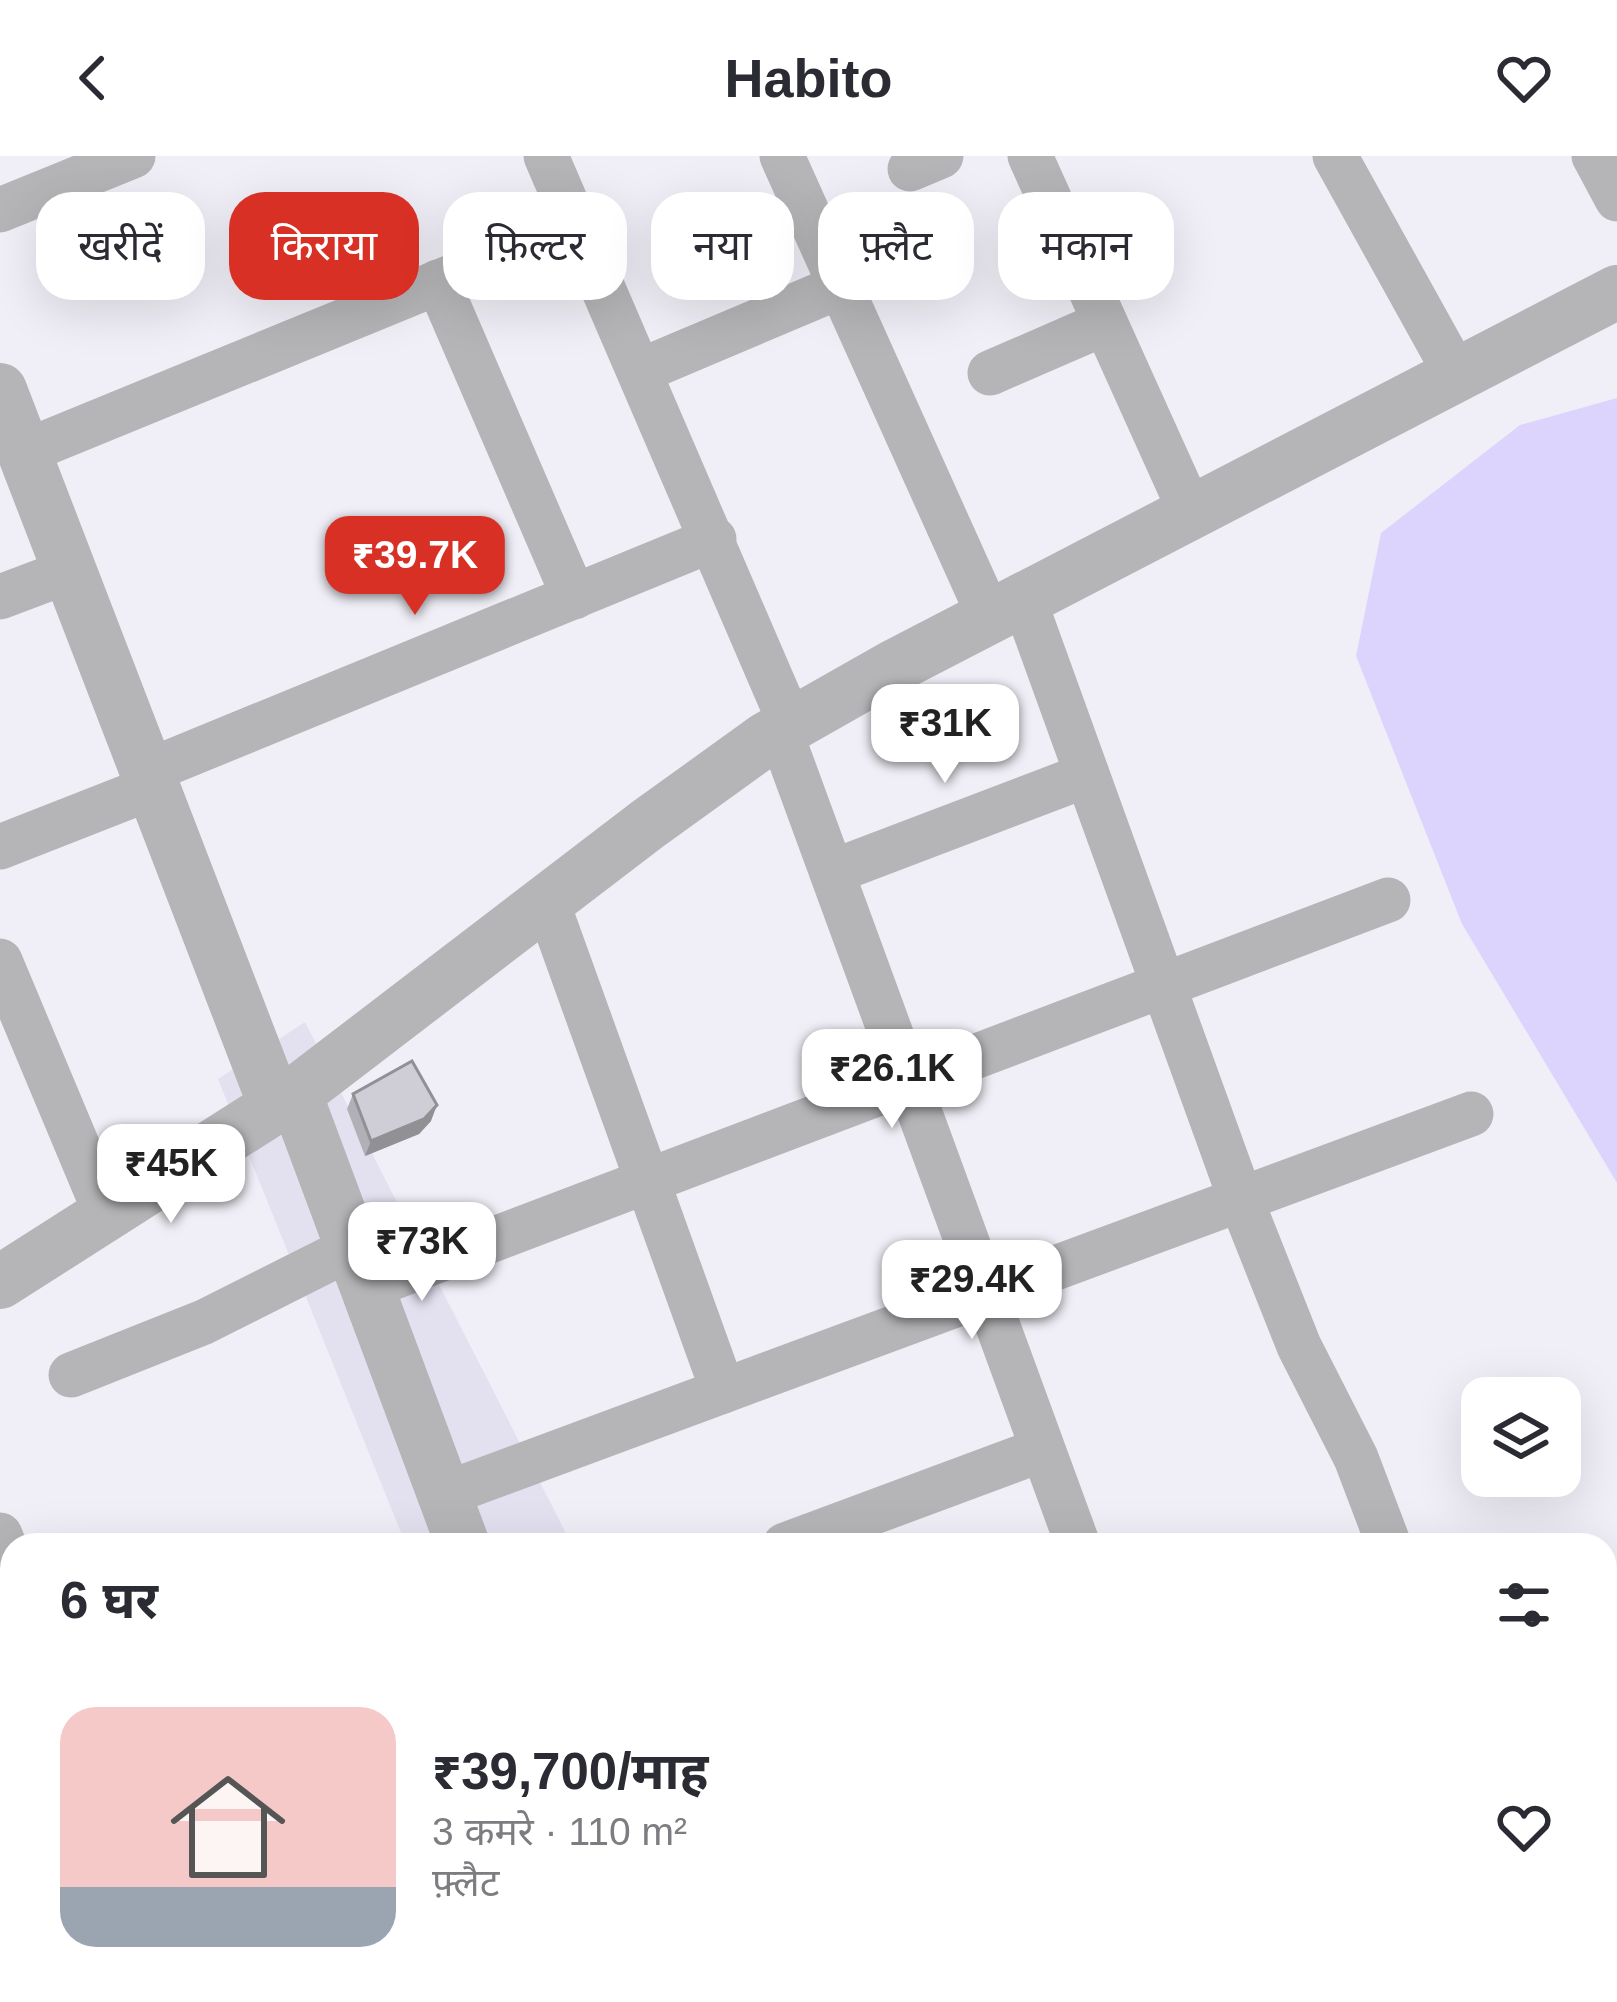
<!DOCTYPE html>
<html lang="hi">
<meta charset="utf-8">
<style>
:root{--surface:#fff;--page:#f7f7f7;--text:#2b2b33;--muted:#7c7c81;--line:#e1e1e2;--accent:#d93025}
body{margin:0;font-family:Helvetica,"Noto Sans Devanagari",sans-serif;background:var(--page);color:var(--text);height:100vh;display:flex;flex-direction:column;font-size:45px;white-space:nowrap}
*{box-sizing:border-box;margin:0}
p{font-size:39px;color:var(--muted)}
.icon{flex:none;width:66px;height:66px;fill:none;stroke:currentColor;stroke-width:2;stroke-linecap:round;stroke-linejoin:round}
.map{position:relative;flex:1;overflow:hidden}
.side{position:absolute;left:0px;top:1377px;width:1617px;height:471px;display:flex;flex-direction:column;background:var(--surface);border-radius:36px 36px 0 0;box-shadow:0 12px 48px #0002}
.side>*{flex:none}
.guide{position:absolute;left:36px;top:36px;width:1545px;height:108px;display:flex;gap:24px}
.tools{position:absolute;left:1461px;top:1221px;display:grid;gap:24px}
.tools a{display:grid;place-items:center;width:120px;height:120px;border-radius:24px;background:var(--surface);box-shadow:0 12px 48px #0002;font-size:60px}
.price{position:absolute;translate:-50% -102px;padding:0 27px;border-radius:24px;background:#fff;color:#222;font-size:39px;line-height:78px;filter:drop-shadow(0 3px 6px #0008)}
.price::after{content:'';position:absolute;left:50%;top:72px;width:36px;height:27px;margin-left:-18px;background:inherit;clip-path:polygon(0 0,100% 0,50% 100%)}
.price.current{background:var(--accent);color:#fff}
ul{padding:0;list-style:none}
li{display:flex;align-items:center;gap:36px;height:300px;padding:0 60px}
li+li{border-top:3px solid var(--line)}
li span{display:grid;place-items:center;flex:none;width:336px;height:240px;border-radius:36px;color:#555}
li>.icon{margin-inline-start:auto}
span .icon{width:144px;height:144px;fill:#fffc;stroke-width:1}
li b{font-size:51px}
h2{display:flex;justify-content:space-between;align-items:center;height:144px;padding:0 60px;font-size:51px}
.tag{padding:0 42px;border-radius:36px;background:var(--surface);box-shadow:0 12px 48px #0002;font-size:42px;line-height:108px}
.tag.current{background:var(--accent);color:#fff}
header{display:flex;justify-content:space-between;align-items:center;height:156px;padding:0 60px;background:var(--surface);font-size:54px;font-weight:600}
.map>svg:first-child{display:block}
.built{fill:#e3e1f0}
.green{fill:#dcd4fd}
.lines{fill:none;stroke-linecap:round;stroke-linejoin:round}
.minor{stroke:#b5b5b8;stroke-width:45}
.tertiary{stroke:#b5b5b8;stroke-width:54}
.wall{fill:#b2b0b7}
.shaded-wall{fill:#919095}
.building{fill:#cfcdd5;stroke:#919095;stroke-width:3}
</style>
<header><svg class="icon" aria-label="back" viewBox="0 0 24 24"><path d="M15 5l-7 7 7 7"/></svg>Habito<svg class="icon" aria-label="heart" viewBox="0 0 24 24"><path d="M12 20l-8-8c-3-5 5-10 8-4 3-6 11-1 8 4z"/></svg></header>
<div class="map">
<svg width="1617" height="1846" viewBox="0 0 1617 1846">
<rect width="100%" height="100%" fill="#f0eff7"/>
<!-- built -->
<g class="built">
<polygon points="305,866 572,1389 406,1389 218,923"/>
<polygon points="593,1836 799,1836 805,1846 598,1846"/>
</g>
<!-- green -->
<polygon class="green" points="1617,242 1617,1027 1462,768 1356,500 1381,377 1520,269"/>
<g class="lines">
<!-- minor -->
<g class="minor">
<polyline points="546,0 791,569"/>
<polyline points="782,0 990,462"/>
<polyline points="1030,0 1192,359"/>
<polyline points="1335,0 1457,220"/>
<polyline points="1594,0 1617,43"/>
<polyline points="910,13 941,0"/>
<polyline points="0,54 133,0"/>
<polyline points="438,126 574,441"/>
<polyline points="640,215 841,130"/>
<polyline points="990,217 1105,167"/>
<polyline points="24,296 576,70"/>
<polyline points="0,441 69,415"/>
<polyline points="1024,444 1241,1044 1299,1190 1356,1302 1389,1389"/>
<polyline points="780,575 1078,1389"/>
<polyline points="146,616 714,383"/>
<polyline points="0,691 153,631"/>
<polyline points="832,716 1087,619"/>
<polyline points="547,746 723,1235"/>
<polyline points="0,805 106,1058"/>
<polyline points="368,1131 1388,744"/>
<polyline points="71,1219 204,1166 353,1091"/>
<polyline points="445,1338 1471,958"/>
<polyline points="0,1379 12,1409"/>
<polyline points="785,1389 1041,1294"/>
<polyline points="1605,1726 1617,1725"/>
<polyline points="0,1827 15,1846"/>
<polyline points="1314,1836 1314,1846"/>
<polyline points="1594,1836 1595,1846"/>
<polyline points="96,1846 111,1836"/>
<polyline points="492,1846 506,1836"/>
<polyline points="1138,1846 1164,1836"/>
</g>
<!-- tertiary -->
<g class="tertiary">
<polyline points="0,234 276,951"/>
<polyline points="295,938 463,1389"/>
<polyline points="0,1126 295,938 648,668 766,583 893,511 1617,136"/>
<polyline points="636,1836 640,1846"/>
</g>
</g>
<!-- wall -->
<polygon class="wall" points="353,938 431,965 419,978 365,1000 347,953"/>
<!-- shaded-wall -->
<polygon class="shaded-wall" points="437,949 431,965 419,978 365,1000 371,985"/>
<!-- building -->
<polygon class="building" points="412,905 437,949 424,963 371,985 353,938"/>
</svg>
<div class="tools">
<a><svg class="icon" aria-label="layers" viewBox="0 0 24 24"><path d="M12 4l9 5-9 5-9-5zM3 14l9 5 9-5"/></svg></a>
</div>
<b class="price current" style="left:415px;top:462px">₹39.7K</b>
<b class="price" style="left:945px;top:630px">₹31K</b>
<b class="price" style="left:892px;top:975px">₹26.1K</b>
<b class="price" style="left:171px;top:1070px">₹45K</b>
<b class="price" style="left:422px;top:1148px">₹73K</b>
<b class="price" style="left:972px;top:1186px">₹29.4K</b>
<div class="guide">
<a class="tag">खरीदें</a>
<a class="tag current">किराया</a>
<a class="tag">फ़िल्टर</a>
<a class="tag">नया</a>
<a class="tag">फ़्लैट</a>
<a class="tag">मकान</a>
</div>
<section class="side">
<h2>6 घर<svg class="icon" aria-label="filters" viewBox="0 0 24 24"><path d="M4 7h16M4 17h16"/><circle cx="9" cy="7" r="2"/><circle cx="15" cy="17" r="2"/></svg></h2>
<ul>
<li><span style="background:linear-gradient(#f6c9c9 75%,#9aa5b1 0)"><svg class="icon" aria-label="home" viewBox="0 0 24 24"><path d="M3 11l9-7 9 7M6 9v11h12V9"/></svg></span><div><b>₹39,700/माह</b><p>3 कमरे · 110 m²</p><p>फ़्लैट</p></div><svg class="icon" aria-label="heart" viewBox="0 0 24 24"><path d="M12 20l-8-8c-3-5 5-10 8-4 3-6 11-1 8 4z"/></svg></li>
</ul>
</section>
</div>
